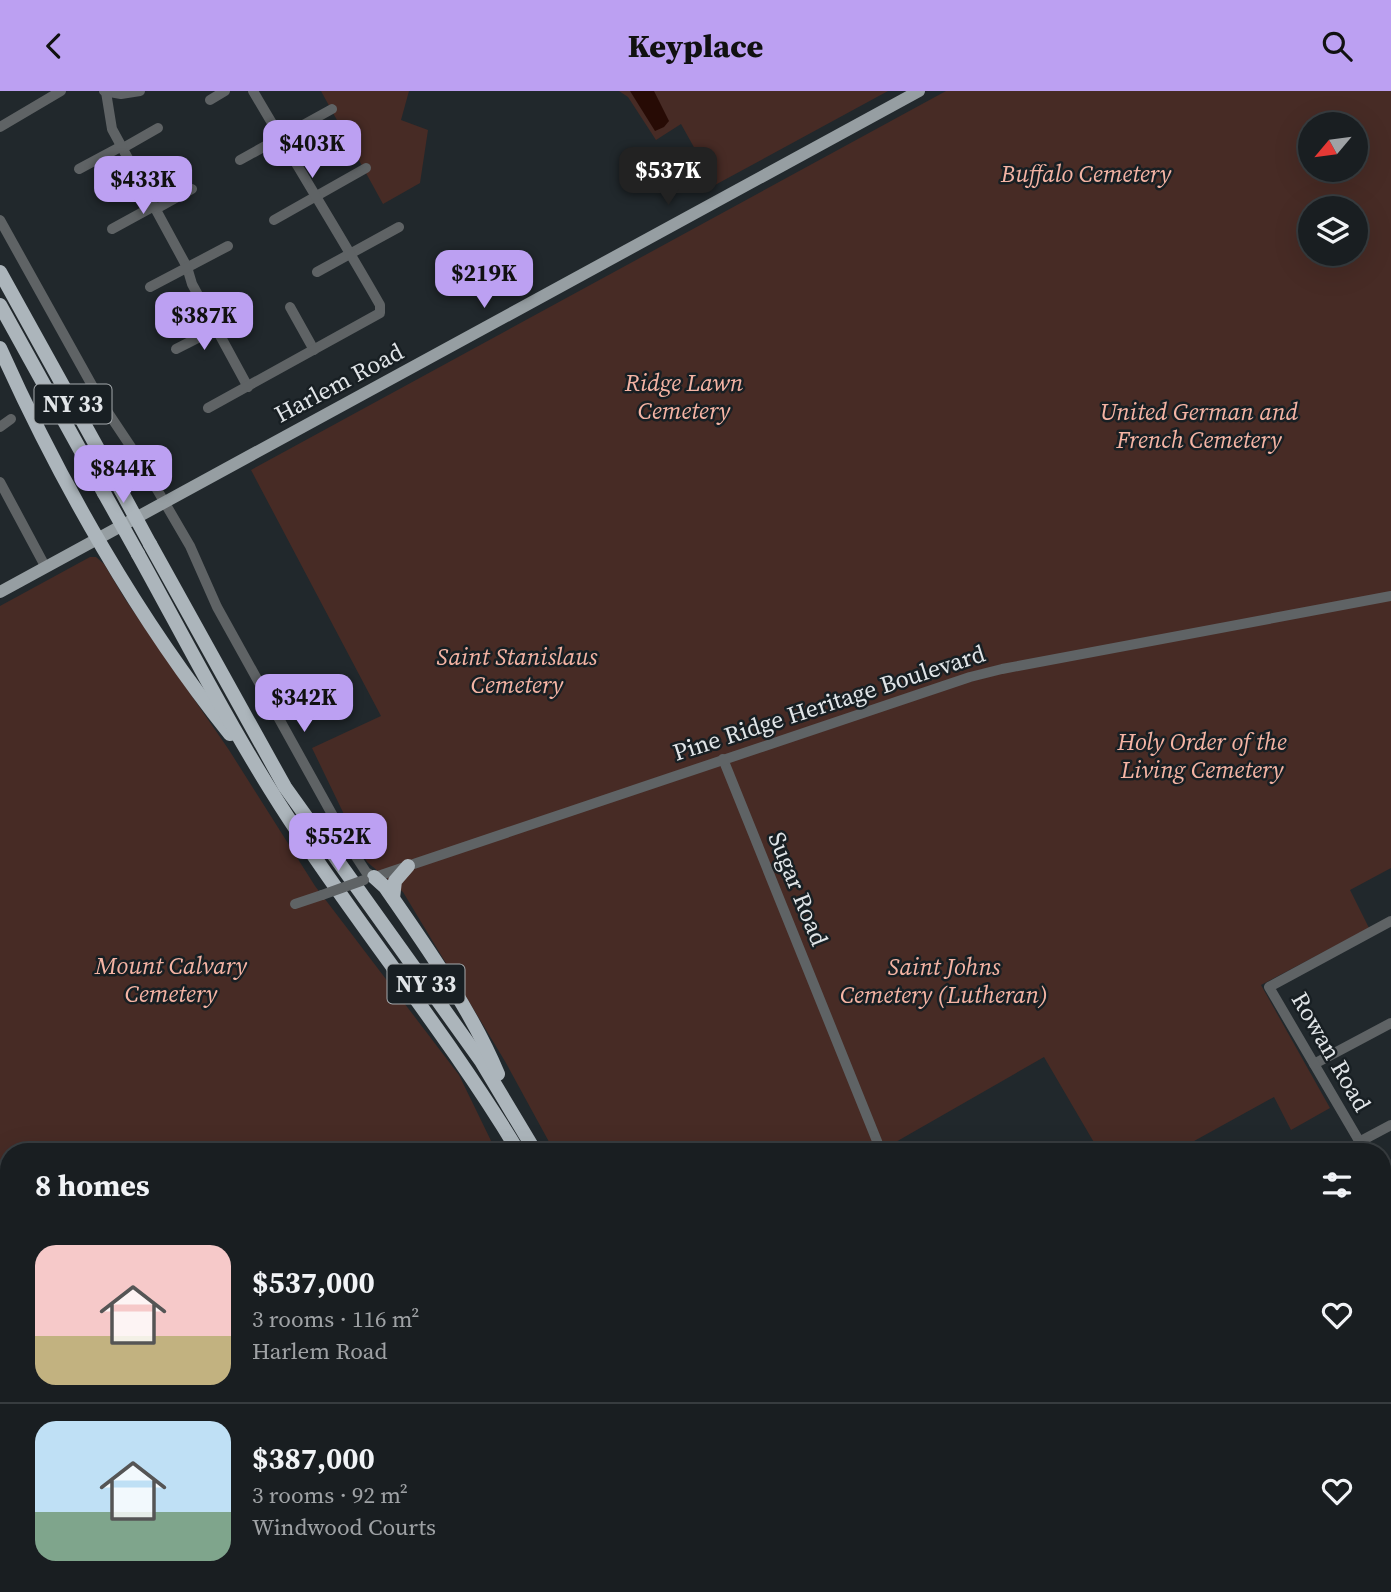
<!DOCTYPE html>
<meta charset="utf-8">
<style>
:root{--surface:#191e21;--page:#262b2e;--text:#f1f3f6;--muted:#9fa2a5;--line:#373c3f;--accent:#bca0f2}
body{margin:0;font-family:"Source Serif 4",serif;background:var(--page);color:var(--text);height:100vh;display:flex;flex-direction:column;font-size:26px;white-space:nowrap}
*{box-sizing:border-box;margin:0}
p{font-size:23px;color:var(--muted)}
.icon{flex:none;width:38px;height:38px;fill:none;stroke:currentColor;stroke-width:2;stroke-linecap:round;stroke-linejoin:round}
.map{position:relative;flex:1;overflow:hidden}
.drawer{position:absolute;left:0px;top:1052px;width:1391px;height:450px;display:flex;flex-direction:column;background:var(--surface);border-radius:28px 28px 0 0;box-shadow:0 7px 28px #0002,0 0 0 2px var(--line)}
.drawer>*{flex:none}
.needle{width:46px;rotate:241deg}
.tools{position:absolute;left:1298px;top:21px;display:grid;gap:14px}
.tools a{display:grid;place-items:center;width:70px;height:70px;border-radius:50%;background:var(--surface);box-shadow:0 7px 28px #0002,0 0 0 2px var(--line);font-size:35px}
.price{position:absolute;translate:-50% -60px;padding:0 16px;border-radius:14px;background:var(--accent);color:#111;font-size:23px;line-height:46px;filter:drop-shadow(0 2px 4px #0008)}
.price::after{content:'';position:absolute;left:50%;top:42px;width:21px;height:16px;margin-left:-10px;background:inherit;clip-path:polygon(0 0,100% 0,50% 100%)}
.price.selected{background:#222;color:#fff}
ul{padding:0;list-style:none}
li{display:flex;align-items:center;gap:21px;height:175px;padding:0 35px}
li+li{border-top:2px solid var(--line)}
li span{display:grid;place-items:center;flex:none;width:196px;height:140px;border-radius:21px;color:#555}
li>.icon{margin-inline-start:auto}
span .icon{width:84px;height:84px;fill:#fffc;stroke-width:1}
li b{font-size:30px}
h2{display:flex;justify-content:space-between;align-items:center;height:84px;padding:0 35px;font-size:30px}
header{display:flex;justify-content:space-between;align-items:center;height:91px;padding:0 35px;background:var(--accent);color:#111;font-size:32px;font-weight:800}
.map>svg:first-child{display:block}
.green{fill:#472b25;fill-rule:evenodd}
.water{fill:#270b05}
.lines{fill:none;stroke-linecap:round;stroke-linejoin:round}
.minor{stroke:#5f6365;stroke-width:10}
.major{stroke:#969ea2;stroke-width:12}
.highway{stroke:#acb5bb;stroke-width:14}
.minor-bridge{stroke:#5f6365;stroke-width:10}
.highway-bridge{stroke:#acb5bb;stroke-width:14}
.labels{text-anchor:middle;stroke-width:5;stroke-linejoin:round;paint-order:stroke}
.shield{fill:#181f23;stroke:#a5aaad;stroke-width:2}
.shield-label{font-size:23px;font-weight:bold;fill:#e1e5e8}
.park-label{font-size:24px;font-style:italic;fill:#f5b4a4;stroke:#181f23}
.street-label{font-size:24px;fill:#e1e5e8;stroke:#181f23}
</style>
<header><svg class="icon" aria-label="back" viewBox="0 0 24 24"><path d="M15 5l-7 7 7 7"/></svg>Keyplace<svg class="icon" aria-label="search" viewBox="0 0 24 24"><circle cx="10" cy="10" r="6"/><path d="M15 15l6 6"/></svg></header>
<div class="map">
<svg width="1391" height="1501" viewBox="0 0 1391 1501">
<rect width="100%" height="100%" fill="#21282c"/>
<!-- green -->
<g class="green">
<polygon points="321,0 409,0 401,29 428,39 420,92 383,113"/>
<polygon points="619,0 888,0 715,94 681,33 656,49 628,6"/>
<path d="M946,0h445v777l-41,22 19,38 -108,57 69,123 -39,22 -17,-33 -98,54h-77l-55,-94 -150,86 -10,8h-330l-48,-88 -103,-171 -36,-30 -55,-114 69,-32 -130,-246zM1311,33h45v46h-45zM1311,117h45v46h-45z"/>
<polygon points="90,466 96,466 104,473 125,508 229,659 315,795 459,984 496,1060 9,1060 9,1286 0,1291 0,515"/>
<polygon points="1391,1265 1391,1501 1174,1501 1169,1493 1382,1493 1382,1271"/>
<polygon points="422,1493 657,1493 660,1501 426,1501"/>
<polygon points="764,1493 976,1493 961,1501 768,1501"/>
</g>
<!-- water -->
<polygon class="water" points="630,0 654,0 669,30 664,36 655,40"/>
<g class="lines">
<!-- minor -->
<g class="minor">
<polyline points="104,0 121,3 140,0"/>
<polyline points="106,1 112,38 187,176 192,193 248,296"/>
<polyline points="210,9 225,0"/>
<polyline points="0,36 61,0"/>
<polyline points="123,57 158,37"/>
<polyline points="240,69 332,18"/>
<polyline points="79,78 122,55"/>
<polyline points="156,118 192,98"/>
<polyline points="0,129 103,314 141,371 190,455 217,516 353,761 366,781 374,786"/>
<polyline points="274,129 366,77"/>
<polyline points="112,138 154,115"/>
<polyline points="317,181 399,136"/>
<polyline points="150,196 228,155"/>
<polyline points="290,216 314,259"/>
<polyline points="176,258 241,225"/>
<path d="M208,317l172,-95v-8c-41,-72 -85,-142 -127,-214"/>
<polyline points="0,336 11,328"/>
<polyline points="0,391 45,475"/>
<polyline points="723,668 881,1060"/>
<polyline points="372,787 970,586 1002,578 1391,505"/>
<polyline points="295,813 322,804"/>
<polyline points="1314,973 1391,932"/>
<polyline points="1359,1051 1391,1034"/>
<polyline points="1365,1060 1269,896 1391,830"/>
<polyline points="1382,1091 1391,1105"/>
<polyline points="1382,1141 1391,1136"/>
<polyline points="1382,1253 1391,1248"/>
<polyline points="140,1493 145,1501"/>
<polyline points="255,1493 260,1501"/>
<polyline points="368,1493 373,1501"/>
<polyline points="1158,1493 1163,1501"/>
<polyline points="983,1501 998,1493"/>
</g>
<!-- major -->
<polyline class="major" points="0,501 919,0"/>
<!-- highway -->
<g class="highway">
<polyline points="0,181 118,394"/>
<polyline points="0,214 104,402"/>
<path d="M0,257c59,132 139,273 230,386"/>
<polyline points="150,453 285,696 481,970 535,1060"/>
<path d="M138,463c52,94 101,191 161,280 71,107 153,207 219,317"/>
<path d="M374,786l11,10c40,58 86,122 113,187"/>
<polyline points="393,807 395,790 408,775"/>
<polyline points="680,1493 682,1501"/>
<polyline points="697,1493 701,1501"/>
<polyline points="714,1493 718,1501"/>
<polyline points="737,1493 742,1501"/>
</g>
<!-- minor-bridge -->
<polyline class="minor-bridge" points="322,804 364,789"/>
<!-- highway-bridge -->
<g class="highway-bridge">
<polyline points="118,394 150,453"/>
<polyline points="104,402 138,463"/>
</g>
</g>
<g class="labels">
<!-- shield labels -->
<g class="shield">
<rect x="34.5" y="293.5" width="77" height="39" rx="5"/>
<rect x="387.5" y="873.5" width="77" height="39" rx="5"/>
</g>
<g class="shield-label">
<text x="73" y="321">NY 33</text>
<text x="426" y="901">NY 33</text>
</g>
<!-- park labels -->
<g class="park-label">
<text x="1086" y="91">Buffalo Cemetery</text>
<text x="684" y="300">Ridge Lawn<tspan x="684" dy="28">Cemetery</tspan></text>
<text x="1199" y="329">United German and<tspan x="1199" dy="28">French Cemetery</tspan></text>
<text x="517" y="574">Saint Stanislaus<tspan x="517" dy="28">Cemetery</tspan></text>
<text x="1202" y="659">Holy Order of the<tspan x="1202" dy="28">Living Cemetery</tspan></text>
<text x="171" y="883">Mount Calvary<tspan x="171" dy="28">Cemetery</tspan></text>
<text x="944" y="884">Saint Johns<tspan x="944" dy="28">Cemetery (Lutheran)</tspan></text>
</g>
<!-- street labels -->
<g class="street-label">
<text transform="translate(339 292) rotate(-28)" y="8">Harlem Road</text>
<text transform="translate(829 612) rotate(-18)" y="8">Pine Ridge Heritage Boulevard</text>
<text transform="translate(798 798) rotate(68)" y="8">Sugar Road</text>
<text transform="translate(1331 961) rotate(60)" y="8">Rowan Road</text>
</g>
</g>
</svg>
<div class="tools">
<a><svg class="needle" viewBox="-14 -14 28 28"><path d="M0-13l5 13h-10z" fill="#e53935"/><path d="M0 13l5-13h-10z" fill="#9fa2a5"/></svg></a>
<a><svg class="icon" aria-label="layers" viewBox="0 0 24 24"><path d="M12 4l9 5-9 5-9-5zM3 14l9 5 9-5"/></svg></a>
</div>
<b class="price" style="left:312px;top:89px">$403K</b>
<b class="price selected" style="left:668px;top:116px">$537K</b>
<b class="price" style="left:143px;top:125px">$433K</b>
<b class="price" style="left:484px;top:219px">$219K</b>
<b class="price" style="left:204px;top:261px">$387K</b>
<b class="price" style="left:123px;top:414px">$844K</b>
<b class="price" style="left:304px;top:643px">$342K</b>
<b class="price" style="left:338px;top:782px">$552K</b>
<section class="drawer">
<h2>8 homes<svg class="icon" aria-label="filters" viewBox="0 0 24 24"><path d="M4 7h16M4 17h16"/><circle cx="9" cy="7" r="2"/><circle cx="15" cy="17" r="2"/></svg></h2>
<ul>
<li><span style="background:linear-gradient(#f6c9c9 65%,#c2b280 0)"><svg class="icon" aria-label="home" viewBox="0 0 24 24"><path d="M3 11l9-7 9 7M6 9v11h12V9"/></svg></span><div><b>$537,000</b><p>3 rooms · 116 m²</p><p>Harlem Road</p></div><svg class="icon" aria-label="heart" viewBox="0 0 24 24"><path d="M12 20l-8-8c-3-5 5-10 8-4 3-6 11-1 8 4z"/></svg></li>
<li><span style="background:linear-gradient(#bfe0f5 65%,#7fa58c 0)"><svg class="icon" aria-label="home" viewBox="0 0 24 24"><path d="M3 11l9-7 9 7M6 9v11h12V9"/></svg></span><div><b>$387,000</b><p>3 rooms · 92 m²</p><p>Windwood Courts</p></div><svg class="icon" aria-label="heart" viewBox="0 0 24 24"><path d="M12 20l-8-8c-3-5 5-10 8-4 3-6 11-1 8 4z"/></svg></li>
</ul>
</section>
</div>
